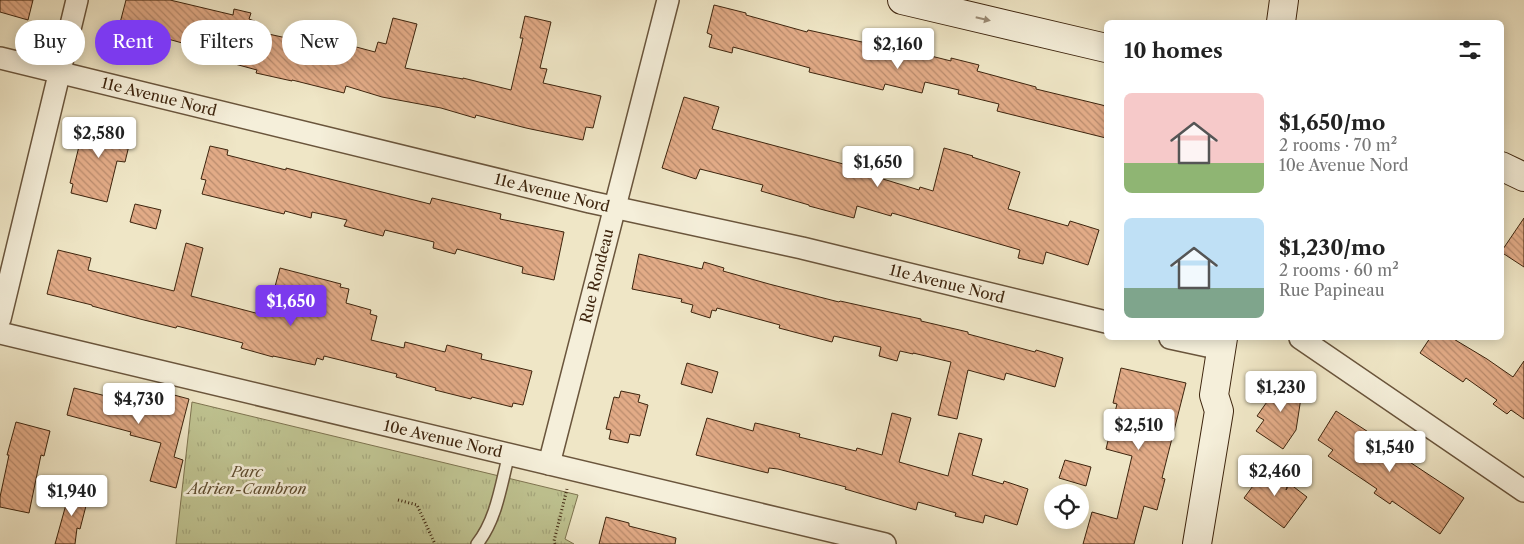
<!DOCTYPE html>
<meta charset="utf-8">
<style>
:root{--surface:#fff;--page:#f6f6f6;--text:#222;--muted:#767676;--accent:#7c3aed}
body{margin:0;font-family:"Libre Caslon Text",serif;background:var(--page);color:var(--text);height:100vh;display:flex;flex-direction:column;font-size:19px;white-space:nowrap}
*{box-sizing:border-box;margin:0}
p{font-size:16px;color:var(--muted)}
.icon{flex:none;width:28px;height:28px;fill:none;stroke:currentColor;stroke-width:2;stroke-linecap:round;stroke-linejoin:round}
.map{position:relative;flex:1;overflow:hidden}
.side{position:absolute;left:1104px;top:20px;width:400px;height:320px;display:flex;flex-direction:column;background:var(--surface);border-radius:8px;box-shadow:0 2px 12px #0003}
.side>*{flex:none}
.guide{position:absolute;left:15px;top:20px;width:475px;height:45px;display:flex;gap:10px}
.fabs{position:absolute;left:1044px;top:484px;display:grid;gap:10px}
.fabs a{display:grid;place-items:center;width:45px;height:45px;border-radius:50%;background:var(--surface);box-shadow:0 2px 12px #0003;font-size:25px}
.price{position:absolute;translate:-50% -42px;padding:0 11px;border-radius:5px;background:#fff;color:#222;font-size:16px;line-height:32px;filter:drop-shadow(0 1px 2px #0008)}
.price::after{content:'';position:absolute;left:50%;top:30px;width:15px;height:11px;margin-left:-8px;background:inherit;clip-path:polygon(0 0,100% 0,50% 100%)}
.price.selected{background:var(--accent);color:#fff}
ul{padding:0;list-style:none}
li{display:flex;align-items:center;gap:15px;height:125px;padding:0 20px}
li span{display:grid;place-items:center;flex:none;width:140px;height:100px;border-radius:8px;color:#555}
li>.icon{margin-inline-start:auto}
span .icon{width:60px;height:60px;fill:#fffc;stroke-width:1}
li b{font-size:21px}
h2{display:flex;justify-content:space-between;align-items:center;height:60px;padding:0 20px;font-size:21px}
.tag{padding:0 18px;border-radius:22px;background:var(--surface);box-shadow:0 2px 12px #0003;font-size:18px;line-height:45px}
.tag.selected{background:var(--accent);color:#fff}
.map>svg:first-child{display:block}
.park{fill:url(#park-tufts);stroke:#7e7450}
.building{fill:url(#building-back-hatch);stroke:#3e250e}
.lines{fill:none;stroke-linecap:round;stroke-linejoin:round}
.lane-casing{stroke:#6a553c;stroke-width:14}
.street-casing{stroke:#6a553c;stroke-width:24}
.secondary-casing{stroke:#3e250e;stroke-width:30}
.path{stroke:#3e250e;stroke-width:3;stroke-dasharray:1 2.5;stroke-linecap:butt}
.lane{stroke:#f5efda;stroke-width:11}
.street{stroke:#f5efda;stroke-width:21}
.secondary{stroke:#f5efda;stroke-width:28}
.oneway{fill:#9a8a74}
.labels{text-anchor:middle;stroke-width:5;stroke-linejoin:round;paint-order:stroke}
.street-label{font-size:15px;fill:#3e250e;stroke:#f5efda}
.park-label{font-size:15px;font-style:italic;fill:#5e4c2f;stroke:#f5efda}
</style>
<div class="map">
<svg width="1524" height="544" viewBox="0 0 1524 544">
<defs>
<pattern id="park-tufts" width="24" height="20" patternUnits="userSpaceOnUse" patternTransform="scale(1.25)"><rect width="24" height="20" fill="#bfc391"/><path d="M3 7l-1-3M5 7V3M7 7l1-3M15 17l-1-3M17 17v-4M19 17l1-3" fill="none" stroke="#a5a77c"/></pattern>
<pattern id="building-back-hatch" width="6" height="6" patternUnits="userSpaceOnUse" patternTransform="scale(1.25)"><rect width="6" height="6" fill="#e2ab87"/><path d="M-1 5l2 2M0 0l6 6M5-1l2 2" fill="none" stroke="#b98b6d"/></pattern>
</defs>
<rect width="100%" height="100%" fill="#efe6c6"/>
<filter id="stains"><feTurbulence type="fractalNoise" baseFrequency=".004" numOctaves="4"/><feColorMatrix values="0 0 0 0 .2 0 0 0 0 .09 0 0 0 0 .02 0 0 0 .5 -.17"/></filter>
<radialGradient id="worn" r=".72"><stop offset=".6" stop-color="#630" stop-opacity="0"/><stop offset="1" stop-color="#630" stop-opacity=".3"/></radialGradient>
<!-- park -->
<polygon class="park" points="192,402 578,495 565,539 574,544 176,544"/>
<!-- building -->
<g class="building">
<polygon points="0,0 33,0 28,20 0,12"/>
<polygon points="126,0 170,0 233,15 234,9 251,13 249,19 257,22 255,31 318,45 318,44 328,46 330,40 375,52 378,42 386,44 393,18 417,24 405,68 463,79 463,78 511,90 523,38 520,38 525,16 551,22 540,68 547,69 543,83 601,96 593,128 586,127 583,140 526,128 476,115 475,118 441,108 382,97 346,86 344,93 292,80 292,81 256,73 257,70 209,57 211,51 150,34 149,36 128,31 129,25 120,23"/>
<polygon points="714,5 746,13 746,15 807,32 808,30 898,50 899,48 951,61 951,58 979,65 977,71 1036,87 1036,89 1106,106 1106,138 997,111 999,104 958,94 959,90 925,82 922,93 885,84 883,90 809,72 810,68 733,47 732,53 709,47 712,35 707,33"/>
<polygon points="684,97 719,107 712,129 847,165 847,168 919,190 920,187 933,191 944,148 973,156 972,157 1020,172 1008,209 1068,226 1070,221 1099,230 1088,265 1046,252 1043,264 1018,258 1020,250 892,213 891,216 857,206 854,218 809,206 809,205 761,191 763,185 700,169 696,179 662,168"/>
<polygon points="91,119 133,129 125,162 117,161 107,202 71,193 73,184 70,183 83,130 88,131"/>
<polygon points="210,146 228,150 227,155 286,170 286,168 430,204 432,198 501,214 500,219 564,232 554,280 522,273 523,267 457,249 455,254 433,248 434,242 385,230 383,236 344,226 347,220 312,212 311,218 285,211 284,214 202,194 206,180 201,179"/>
<polygon points="135,204 161,210 156,229 130,222"/>
<polygon points="1524,218 1524,267 1501,252"/>
<polygon points="186,243 203,248 191,296 267,316 280,268 341,284 340,287 349,289 346,303 371,310 370,314 377,316 371,340 404,348 405,342 445,352 447,345 482,354 481,359 532,371 523,405 513,403 512,407 472,397 471,399 435,390 436,388 396,377 397,374 324,356 323,360 317,358 315,365 273,356 273,357 241,348 243,343 177,326 176,328 140,319 92,306 92,305 47,294 58,250 91,258 88,270 174,291"/>
<polygon points="639,254 702,269 704,262 724,268 723,271 769,284 839,302 840,301 921,319 921,321 968,332 968,334 1035,352 1036,350 1063,358 1055,387 1006,373 1004,380 968,370 957,419 938,415 951,362 913,353 913,354 900,351 897,361 879,356 881,347 834,336 832,342 779,328 780,325 717,308 716,311 712,310 710,318 691,312 693,305 681,302 682,299 632,289"/>
<polygon points="1430,338 1452,338 1487,359 1513,377 1524,361 1524,419 1511,410 1507,414 1493,404 1497,400 1466,378 1463,382 1420,353"/>
<polygon points="687,363 718,372 712,393 681,384"/>
<polygon points="1121,368 1186,383 1162,478 1165,479 1157,510 1144,506 1134,544 1083,544 1092,512 1117,519 1132,456 1106,449 1117,404 1113,403"/>
<polygon points="1269,381 1303,385 1296,430 1283,449 1256,431 1264,420 1257,416 1269,399"/>
<polygon points="74,388 138,404 140,397 171,405 174,395 189,399 174,457 183,460 176,488 150,481 161,443 130,435 131,432 67,415"/>
<polygon points="621,391 640,395 638,402 648,405 640,436 630,434 628,443 609,439 611,430 606,429 614,397 619,398"/>
<polygon points="1336,411 1376,437 1375,439 1464,498 1440,534 1392,501 1390,504 1374,493 1377,489 1328,456 1333,450 1318,440"/>
<polygon points="892,413 911,418 899,462 948,476 959,433 982,439 972,475 1003,484 1004,481 1028,489 1017,525 985,515 983,523 955,516 956,513 918,502 916,510 845,489 846,487 778,469 769,468 768,473 696,455 707,418 753,431 755,423 760,424 800,434 799,437 856,451 857,448 882,455"/>
<polygon points="16,422 50,431 44,456 41,455 29,513 0,507 0,497 9,455 7,455"/>
<polygon points="1065,460 1091,467 1086,486 1059,478"/>
<polygon points="1267,467 1288,482 1286,490 1290,484 1307,497 1284,528 1244,498"/>
<polygon points="72,483 82,485 80,500 87,502 80,529 77,528 75,544 55,544"/>
<polygon points="606,517 629,523 629,526 676,538 675,544 599,544"/>
</g>
<g class="lines">
<!-- lane casing -->
<g class="lane-casing">
<path id="lane" d="M477,544c20,-25 24,-60 32,-90"/>
</g>
<!-- street casing -->
<g class="street-casing">
<g id="street">
<polyline points="0,58 590,202 802,248 1106,322"/>
<polyline points="0,319 77,0"/>
<polyline points="0,333 885,544"/>
<polyline points="1170,338 1221,349"/>
<polyline points="1300,338 1524,491"/>
<polyline points="549,464 668,0"/>
</g>
</g>
<!-- secondary casing -->
<g class="secondary-casing">
<g id="secondary">
<polyline points="902,0 1106,48"/>
<polyline points="1281,22 1284,0"/>
<polyline points="1501,166 1524,177"/>
<polyline points="1197,544 1219,411 1214,395 1223,338"/>
</g>
</g>
<!-- path -->
<g class="path">
<polyline points="398,500 417,505 435,544"/>
<polyline points="555,544 554,541 567,489"/>
</g>
<!-- lane -->
<use href="#lane" class="lane"/>
<!-- street -->
<use href="#street" class="street"/>
<!-- secondary -->
<use href="#secondary" class="secondary"/>
</g>
<!-- one-way arrows -->
<defs><path id="oneway-solid" d="M-6-.8H1V-3.2L6.5 0L1 3.2V.8H-6Z" transform="scale(1.25)"/></defs>
<use class="oneway" href="#oneway-solid" transform="translate(983 19) rotate(13)"/>
<g class="labels">
<!-- street labels -->
<g class="street-label">
<text transform="translate(159 97) rotate(14)" y="5">11e Avenue Nord</text>
<text transform="translate(552 193) rotate(14)" y="5">11e Avenue Nord</text>
<text transform="translate(597 276) rotate(-76)" y="5">Rue Rondeau</text>
<text transform="translate(947 284) rotate(14)" y="5">11e Avenue Nord</text>
<text transform="translate(443 439) rotate(13)" y="5">10e Avenue Nord</text>
</g>
<!-- park labels -->
<g class="park-label">
<text x="247" y="477">Parc<tspan x="247" dy="17">Adrien-Cambron</tspan></text>
</g>
</g>
<rect width="100%" height="100%" filter="url(#stains)"/>
<rect width="100%" height="100%" fill="url(#worn)"/>
</svg>
<div class="fabs">
<a><svg class="icon" aria-label="locate" viewBox="0 0 24 24"><circle cx="12" cy="12" r="6"/><path d="M12 2v4M12 18v4M2 12h4M18 12h4"/></svg></a>
</div>
<b class="price" style="left:898px;top:70px">$2,160</b>
<b class="price" style="left:99px;top:159px">$2,580</b>
<b class="price" style="left:878px;top:188px">$1,650</b>
<b class="price selected" style="left:291px;top:327px">$1,650</b>
<b class="price" style="left:1281px;top:413px">$1,230</b>
<b class="price" style="left:139px;top:425px">$4,730</b>
<b class="price" style="left:1139px;top:451px">$2,510</b>
<b class="price" style="left:1390px;top:473px">$1,540</b>
<b class="price" style="left:1275px;top:497px">$2,460</b>
<b class="price" style="left:72px;top:517px">$1,940</b>
<div class="guide">
<a class="tag">Buy</a>
<a class="tag selected">Rent</a>
<a class="tag">Filters</a>
<a class="tag">New</a>
</div>
<section class="side">
<h2>10 homes<svg class="icon" aria-label="filters" viewBox="0 0 24 24"><path d="M4 7h16M4 17h16"/><circle cx="9" cy="7" r="2"/><circle cx="15" cy="17" r="2"/></svg></h2>
<ul>
<li><span style="background:linear-gradient(#f6c9c9 70%,#8fb573 0)"><svg class="icon" aria-label="home" viewBox="0 0 24 24"><path d="M3 11l9-7 9 7M6 9v11h12V9"/></svg></span><div><b>$1,650/mo</b><p>2 rooms · 70 m²</p><p>10e Avenue Nord</p></div></li>
<li><span style="background:linear-gradient(#bfe0f5 70%,#7fa58c 0)"><svg class="icon" aria-label="home" viewBox="0 0 24 24"><path d="M3 11l9-7 9 7M6 9v11h12V9"/></svg></span><div><b>$1,230/mo</b><p>2 rooms · 60 m²</p><p>Rue Papineau</p></div></li>
</ul>
</section>
</div>
